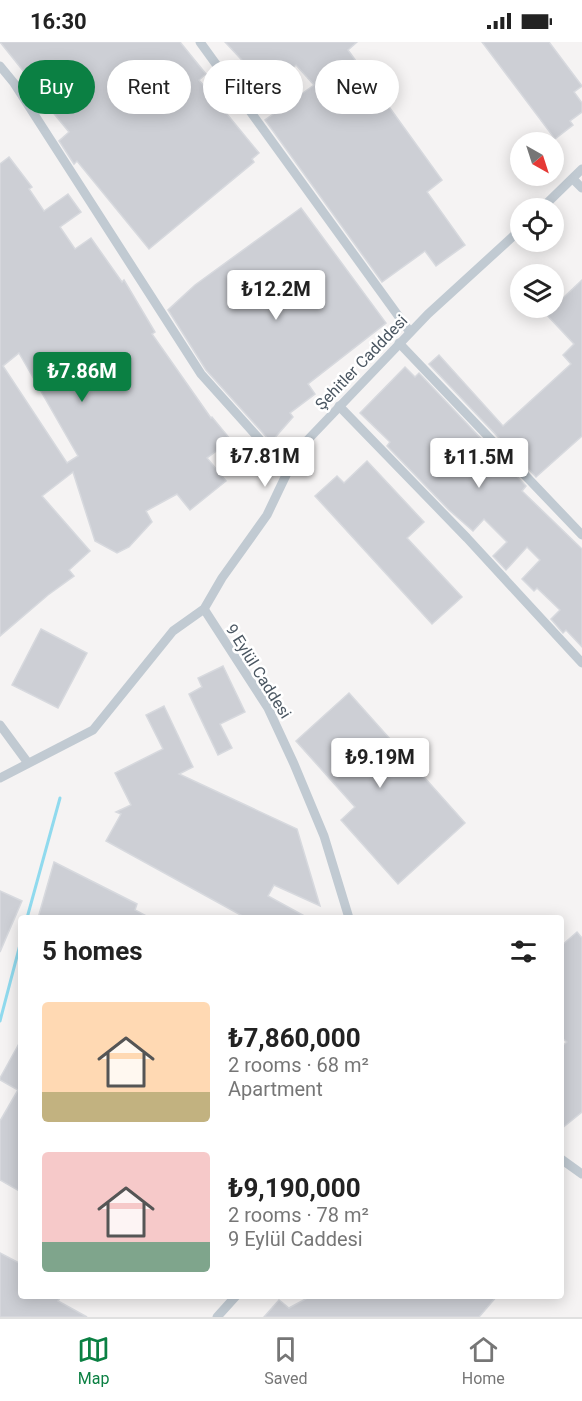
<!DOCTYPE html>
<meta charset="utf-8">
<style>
:root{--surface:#fff;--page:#f2f2f2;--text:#222;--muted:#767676;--line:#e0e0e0;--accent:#0b8043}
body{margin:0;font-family:Roboto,sans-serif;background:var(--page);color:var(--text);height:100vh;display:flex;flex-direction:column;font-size:22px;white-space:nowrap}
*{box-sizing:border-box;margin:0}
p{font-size:20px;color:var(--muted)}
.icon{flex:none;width:33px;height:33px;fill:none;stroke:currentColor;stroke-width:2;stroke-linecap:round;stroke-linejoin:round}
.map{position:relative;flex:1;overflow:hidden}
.drawer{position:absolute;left:18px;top:873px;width:546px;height:384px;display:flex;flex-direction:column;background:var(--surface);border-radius:6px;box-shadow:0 3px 15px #0003}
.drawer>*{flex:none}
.hud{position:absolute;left:18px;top:18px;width:546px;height:54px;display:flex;gap:12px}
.needle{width:39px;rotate:141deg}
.buttons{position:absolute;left:510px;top:90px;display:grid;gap:12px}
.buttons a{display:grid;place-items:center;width:54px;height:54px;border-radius:50%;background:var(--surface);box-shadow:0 3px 15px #0003;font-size:30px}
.price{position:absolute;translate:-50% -51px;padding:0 14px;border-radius:6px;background:#fff;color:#222;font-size:20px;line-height:39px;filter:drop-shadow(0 2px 3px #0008)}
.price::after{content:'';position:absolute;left:50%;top:36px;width:18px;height:14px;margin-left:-9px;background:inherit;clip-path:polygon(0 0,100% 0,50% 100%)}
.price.on{background:var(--accent);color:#fff}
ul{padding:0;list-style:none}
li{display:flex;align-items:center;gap:18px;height:150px;padding:0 24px}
li span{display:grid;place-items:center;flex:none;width:168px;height:120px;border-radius:6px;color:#555}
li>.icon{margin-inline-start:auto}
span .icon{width:72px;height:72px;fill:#fffc;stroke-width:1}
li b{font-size:26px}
h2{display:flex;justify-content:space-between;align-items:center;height:72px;padding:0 24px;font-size:26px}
.chip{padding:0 21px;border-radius:27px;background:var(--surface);box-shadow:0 3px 15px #0003;font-size:21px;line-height:54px}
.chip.on{background:var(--accent);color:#fff}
.status{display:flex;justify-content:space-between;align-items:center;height:42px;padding:0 30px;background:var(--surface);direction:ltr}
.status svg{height:16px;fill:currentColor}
.tabs{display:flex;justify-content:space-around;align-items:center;height:84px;border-top:2px solid var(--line);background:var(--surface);font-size:16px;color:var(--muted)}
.tabs a{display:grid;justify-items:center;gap:3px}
.tabs .on{color:var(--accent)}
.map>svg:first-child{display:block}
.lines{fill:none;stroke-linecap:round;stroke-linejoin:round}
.stream{stroke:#90daee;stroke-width:3}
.building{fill:#cdcfd5;stroke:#d7d9de;stroke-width:1.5;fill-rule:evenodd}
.street{stroke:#c1cad2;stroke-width:9}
.labels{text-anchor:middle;stroke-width:5;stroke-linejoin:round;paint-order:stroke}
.street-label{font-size:16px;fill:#4a5661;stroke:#fff}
</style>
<div class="status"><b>16:30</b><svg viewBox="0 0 49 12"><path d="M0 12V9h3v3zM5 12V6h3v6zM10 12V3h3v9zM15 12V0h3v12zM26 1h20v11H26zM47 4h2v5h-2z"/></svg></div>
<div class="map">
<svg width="582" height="1275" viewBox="0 0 582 1275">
<rect width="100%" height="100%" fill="#f5f3f3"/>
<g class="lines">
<!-- stream -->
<g class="stream">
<polyline points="27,876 60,756"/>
<polyline points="0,979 21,899"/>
</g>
</g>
<!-- building -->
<g class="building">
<polygon points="0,0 180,0 206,32 199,38 259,111 252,117 254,120 149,207 77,119 74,122 59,99 69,90 42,57 45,56"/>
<polygon points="225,0 357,0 348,8 442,138 427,150 465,203 436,224 425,209 382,240 265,78 314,43 296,23 270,48"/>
<polygon points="482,0 549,0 582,44 574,50 582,61 582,70 570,79 573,83 555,97"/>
<path d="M9,115l23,30 -3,2 15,22 24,-17 13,18 -21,15 15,22 16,-11 31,44 2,-2 31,52 -3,2 59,84 1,-1 19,23 -24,18 19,23 -36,29 -13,-16 -31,17 6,11 -23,25 -12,6 -22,-12 -22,-69 -31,24 48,55 -21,19 5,6 -26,19 -48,41v-472zM19,311l59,103 -11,7 -64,-97z"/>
<polygon points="301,166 386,281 308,342 315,352 290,371 293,375 271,400 206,328 168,268 195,243"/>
<polygon points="582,238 582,394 536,435 429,322 439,313 503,384 571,322 563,313 574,302 546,272"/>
<polygon points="405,325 415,335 419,331 526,444 522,449 582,507 582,605 566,588 563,591 551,577 560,568 537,546 534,549 522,537 540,518 527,505 506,528 493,514 507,500 484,477 473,489 449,468 387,404 390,400 360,371"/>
<polygon points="367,419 424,480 407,496 462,555 432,582 315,454 337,434 344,441"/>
<polygon points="41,587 87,611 58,666 12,643"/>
<polygon points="223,624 245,670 220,682 232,706 218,713 189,652 202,645 198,636"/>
<polygon points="349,651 465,781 398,842 341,778 355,765 296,699"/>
<polygon points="164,664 193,725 179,732 297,787 320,864 274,843 268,854 308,876 246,876 106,799 121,772 116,770 131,763 115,731 163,707 146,673"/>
<polygon points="54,820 137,862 135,868 150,876 38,876"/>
<polygon points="0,849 22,859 0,910"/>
<polygon points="577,890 582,896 582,1070 561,1087 561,1005 567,1000 561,995 561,904"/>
<polygon points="21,998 21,1150 0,1138 0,1079 18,1048 0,1038 0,1036"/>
<polygon points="0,1211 21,1222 21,1254 61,1254 58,1259 87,1275 0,1275"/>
<polygon points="311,1254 497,1254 479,1275 264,1275 279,1258 289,1266"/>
</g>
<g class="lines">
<!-- street -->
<g class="street">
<polyline points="200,0 410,290"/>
<polyline points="0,24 14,41 201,332 288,429"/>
<polyline points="573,137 582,146"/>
<polyline points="542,166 582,127"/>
<polyline points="399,301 582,493"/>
<polyline points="339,364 467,496 582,621"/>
<polyline points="204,567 268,666 294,722 324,794 349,876"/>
<polyline points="0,683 28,721"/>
<polyline points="0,736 93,688 173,589 204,567 222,536 267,473 298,408 428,272 520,188"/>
<polyline points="561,1117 582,1132"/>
<polyline points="217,1275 236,1254"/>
</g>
</g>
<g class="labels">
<!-- street labels -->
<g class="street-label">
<text transform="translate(361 320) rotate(-46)" y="6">Şehitler Cadddesi</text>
<text transform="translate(259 629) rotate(58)" y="6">9 Eylül Caddesi</text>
</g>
</g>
</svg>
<div class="buttons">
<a><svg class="needle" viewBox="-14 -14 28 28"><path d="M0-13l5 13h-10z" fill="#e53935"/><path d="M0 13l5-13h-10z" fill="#767676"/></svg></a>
<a><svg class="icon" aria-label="locate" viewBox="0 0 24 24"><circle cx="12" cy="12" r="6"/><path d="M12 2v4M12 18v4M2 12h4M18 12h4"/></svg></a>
<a><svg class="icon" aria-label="layers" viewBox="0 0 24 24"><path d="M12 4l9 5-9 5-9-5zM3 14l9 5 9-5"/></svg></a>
</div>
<b class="price" style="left:276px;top:279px">₺12.2M</b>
<b class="price on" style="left:82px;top:361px">₺7.86M</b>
<b class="price" style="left:265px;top:446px">₺7.81M</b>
<b class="price" style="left:479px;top:447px">₺11.5M</b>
<b class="price" style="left:380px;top:747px">₺9.19M</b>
<div class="hud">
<a class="chip on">Buy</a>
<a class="chip">Rent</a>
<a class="chip">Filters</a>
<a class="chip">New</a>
</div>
<section class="drawer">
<h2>5 homes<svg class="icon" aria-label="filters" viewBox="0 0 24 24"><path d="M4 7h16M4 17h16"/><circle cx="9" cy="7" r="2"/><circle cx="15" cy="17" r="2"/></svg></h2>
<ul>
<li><span style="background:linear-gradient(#ffd9b3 75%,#c2b280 0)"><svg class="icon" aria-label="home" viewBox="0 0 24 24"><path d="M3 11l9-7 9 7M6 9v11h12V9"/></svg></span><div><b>₺7,860,000</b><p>2 rooms · 68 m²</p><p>Apartment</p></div></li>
<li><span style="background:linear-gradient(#f6c9c9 75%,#7fa58c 0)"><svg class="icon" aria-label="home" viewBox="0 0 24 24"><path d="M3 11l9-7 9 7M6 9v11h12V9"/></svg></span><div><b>₺9,190,000</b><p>2 rooms · 78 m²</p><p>9 Eylül Caddesi</p></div></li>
</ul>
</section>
</div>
<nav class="tabs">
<a class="on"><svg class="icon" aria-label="map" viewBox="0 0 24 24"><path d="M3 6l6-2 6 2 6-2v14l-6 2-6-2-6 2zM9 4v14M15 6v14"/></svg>Map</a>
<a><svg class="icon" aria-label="saved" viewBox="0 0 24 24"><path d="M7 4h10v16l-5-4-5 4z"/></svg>Saved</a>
<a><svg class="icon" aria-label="home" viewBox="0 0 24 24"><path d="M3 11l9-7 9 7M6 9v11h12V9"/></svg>Home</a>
</nav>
